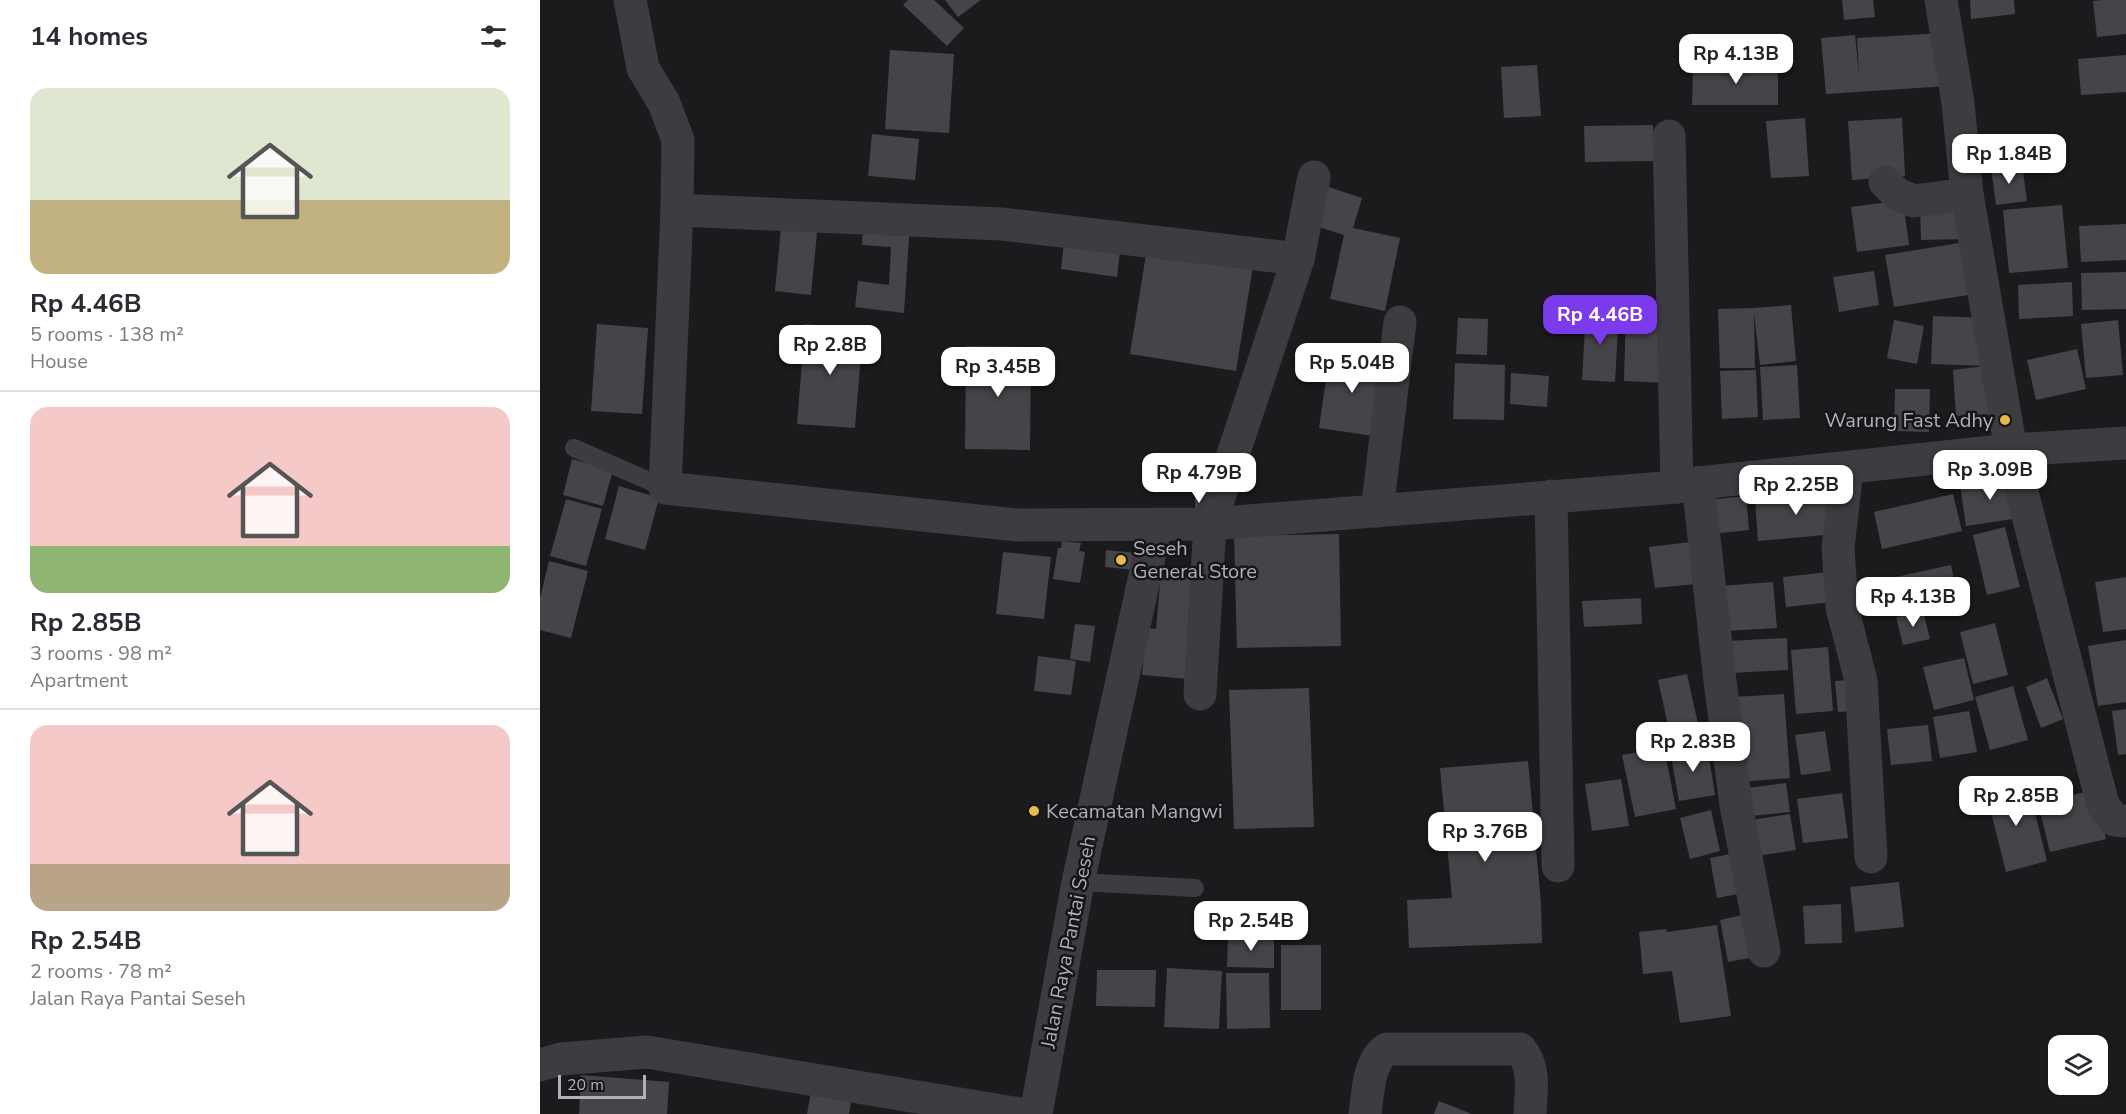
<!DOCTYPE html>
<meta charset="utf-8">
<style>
:root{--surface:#fff;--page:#f7f7f7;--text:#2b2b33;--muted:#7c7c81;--line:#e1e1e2;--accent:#7c3aed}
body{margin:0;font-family:"Nunito Sans",sans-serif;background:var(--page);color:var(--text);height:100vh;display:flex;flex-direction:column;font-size:22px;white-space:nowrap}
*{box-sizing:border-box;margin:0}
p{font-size:20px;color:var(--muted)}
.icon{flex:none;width:33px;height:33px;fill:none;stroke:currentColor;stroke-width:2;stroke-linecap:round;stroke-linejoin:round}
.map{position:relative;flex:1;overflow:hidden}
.side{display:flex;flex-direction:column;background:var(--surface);width:540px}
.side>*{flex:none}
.buttons{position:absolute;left:1508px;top:1035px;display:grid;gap:12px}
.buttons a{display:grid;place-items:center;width:60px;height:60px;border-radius:12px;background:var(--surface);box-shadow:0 2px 4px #0004;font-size:30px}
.scale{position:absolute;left:18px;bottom:15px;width:88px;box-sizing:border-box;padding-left:6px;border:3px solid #aeb1bb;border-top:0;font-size:16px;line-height:21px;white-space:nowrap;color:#aeb1bb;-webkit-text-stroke:4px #161518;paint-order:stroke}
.price{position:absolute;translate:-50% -51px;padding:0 14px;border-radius:12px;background:#fff;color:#222;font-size:20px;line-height:39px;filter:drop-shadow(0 2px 3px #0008)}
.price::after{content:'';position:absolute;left:50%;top:36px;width:18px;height:14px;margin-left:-9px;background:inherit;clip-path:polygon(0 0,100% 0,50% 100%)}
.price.current{background:var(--accent);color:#fff}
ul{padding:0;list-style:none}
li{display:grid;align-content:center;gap:12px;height:318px;padding:0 30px}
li+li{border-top:2px solid var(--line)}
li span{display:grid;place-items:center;height:186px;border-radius:18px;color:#555}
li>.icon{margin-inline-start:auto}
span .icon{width:108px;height:108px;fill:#fffc;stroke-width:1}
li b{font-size:26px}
h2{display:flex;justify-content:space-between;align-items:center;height:72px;padding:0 30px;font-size:26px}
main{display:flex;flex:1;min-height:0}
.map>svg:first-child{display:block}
.building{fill:#454549}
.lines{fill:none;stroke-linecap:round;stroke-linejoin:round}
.service{stroke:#3c3c41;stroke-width:18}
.minor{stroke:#3c3c41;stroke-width:33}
.poi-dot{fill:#e6bb49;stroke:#161518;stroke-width:2}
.labels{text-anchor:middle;stroke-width:5;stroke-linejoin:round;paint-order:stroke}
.poi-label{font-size:20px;fill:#aeb1bb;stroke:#161518;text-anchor:start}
.street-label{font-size:20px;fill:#aeb1bb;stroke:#161518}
</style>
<main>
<section class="side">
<h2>14 homes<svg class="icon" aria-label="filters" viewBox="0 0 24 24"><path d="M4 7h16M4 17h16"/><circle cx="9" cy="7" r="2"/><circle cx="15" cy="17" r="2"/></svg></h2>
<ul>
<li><span style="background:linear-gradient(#dfe7d0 60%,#c2b280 0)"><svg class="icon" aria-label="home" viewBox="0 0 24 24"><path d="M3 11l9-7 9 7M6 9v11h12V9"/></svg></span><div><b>Rp 4.46B</b><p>5 rooms · 138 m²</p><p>House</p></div></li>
<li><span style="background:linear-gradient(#f6c9c9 75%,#8fb573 0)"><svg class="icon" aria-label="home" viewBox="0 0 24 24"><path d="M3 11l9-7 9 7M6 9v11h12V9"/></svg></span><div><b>Rp 2.85B</b><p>3 rooms · 98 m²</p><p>Apartment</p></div></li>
<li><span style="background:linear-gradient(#f6c9c9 75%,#b9a48a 0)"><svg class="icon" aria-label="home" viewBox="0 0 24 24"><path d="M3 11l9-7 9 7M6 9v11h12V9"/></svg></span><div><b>Rp 2.54B</b><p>2 rooms · 78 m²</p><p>Jalan Raya Pantai Seseh</p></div></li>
</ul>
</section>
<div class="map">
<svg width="1586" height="1114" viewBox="0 0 1586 1114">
<rect width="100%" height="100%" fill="#1b1a1c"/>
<!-- building -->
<g class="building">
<polygon points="368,0 394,0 424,28 407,46 363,5"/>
<polygon points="405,0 441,0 418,17"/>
<polygon points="1302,0 1333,0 1335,17 1304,20"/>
<polygon points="1430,0 1474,0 1475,14 1431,19"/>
<polygon points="1563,0 1586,0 1586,34 1557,37 1553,1"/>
<polygon points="1405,33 1408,86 1286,94 1281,38 1315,35 1319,75 1317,38"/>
<polygon points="350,50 414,54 409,133 345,129"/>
<polygon points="1586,55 1586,92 1541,95 1538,59"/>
<polygon points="1238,64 1238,105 1152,105 1153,66"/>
<polygon points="997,65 1001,116 964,118 961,67"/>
<polygon points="1265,118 1269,176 1231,178 1226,121"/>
<polygon points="1362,118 1365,176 1312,180 1308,121"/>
<polygon points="1113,125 1114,161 1045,162 1044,126"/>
<polygon points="332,134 379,139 375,180 328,176"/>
<polygon points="1482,164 1487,201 1456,205 1451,168"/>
<polygon points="789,187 822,198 813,228 860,238 845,311 790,299 804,235 776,226"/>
<polygon points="1363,200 1369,245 1317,252 1311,207"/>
<polygon points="1427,205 1427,239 1381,240 1380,206"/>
<polygon points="1522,205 1528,268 1469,273 1463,210"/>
<polygon points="242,218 278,222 271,295 235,291"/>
<polygon points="323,220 370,223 364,313 315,307 318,281 349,285 351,247 322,245"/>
<polygon points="1586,224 1586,260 1541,262 1539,226"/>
<polygon points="525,234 581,242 577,277 521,269"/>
<polygon points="608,242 714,260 696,371 590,354"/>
<polygon points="1426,242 1434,294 1354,307 1345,255"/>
<polygon points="1334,271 1339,305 1299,312 1293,277"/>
<polygon points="1586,272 1586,309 1542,310 1541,273"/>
<polygon points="1532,282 1533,316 1479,319 1478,285"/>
<polygon points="1251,305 1256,361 1220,365 1214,313 1215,368 1180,368 1178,309 1214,308"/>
<polygon points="1046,309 1079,311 1075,382 1042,380"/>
<polygon points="1086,309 1129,310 1127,383 1084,381"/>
<polygon points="1393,316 1446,318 1455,414 1416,416 1413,370 1445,366 1391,364"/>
<polygon points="918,318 948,319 947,355 916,354"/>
<polygon points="1354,320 1384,326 1377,364 1347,358"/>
<polygon points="1578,320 1583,375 1546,378 1541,324"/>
<polygon points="57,324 108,328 102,414 51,411"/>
<polygon points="265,324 323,329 315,428 257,424"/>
<polygon points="426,346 491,347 490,450 425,449"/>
<polygon points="1537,349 1546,389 1496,400 1487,360"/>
<polygon points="790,352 845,360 834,436 779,428"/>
<polygon points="915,363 965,365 964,420 913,419"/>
<polygon points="1257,365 1260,418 1223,420 1220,367"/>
<polygon points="1216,370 1218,417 1182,419 1180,371"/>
<polygon points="971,373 1009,376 1007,407 970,404"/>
<polygon points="1355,389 1390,389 1389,432 1354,431"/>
<polygon points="32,459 73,470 63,506 23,495"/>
<polygon points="1474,476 1480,518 1426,526 1420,485"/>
<polygon points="79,486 119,498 105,550 65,539"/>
<polygon points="1293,491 1296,534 1218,541 1215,498"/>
<polygon points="655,492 666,492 655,529"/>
<polygon points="1413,494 1422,531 1342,549 1334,512"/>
<polygon points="1206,496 1209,530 1172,534 1169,500"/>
<polygon points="26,499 62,509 46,566 10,556"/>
<polygon points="1465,527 1480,587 1447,595 1433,535"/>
<polygon points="799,534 801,646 697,648 694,536"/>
<polygon points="522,541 541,543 539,551 545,552 540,583 513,579 518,548 521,548"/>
<polygon points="1150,542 1156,584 1115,588 1109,547"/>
<polygon points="566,550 597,553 595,570 565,567"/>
<polygon points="463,552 511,557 504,619 456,614"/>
<polygon points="9,561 48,571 31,638 0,630 0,598"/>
<polygon points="1411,565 1418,598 1358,611 1351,578"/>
<polygon points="1289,572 1292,602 1246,607 1243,577"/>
<polygon points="621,573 657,576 649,679 602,675 606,628 616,629"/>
<polygon points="1586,577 1586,629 1563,632 1555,582"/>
<polygon points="1233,582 1237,628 1186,631 1179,586"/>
<polygon points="1101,598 1102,624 1044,627 1042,601"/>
<polygon points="1383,611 1390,639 1363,645 1356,617"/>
<polygon points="1455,623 1468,675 1433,684 1420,632"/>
<polygon points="535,624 555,626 550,662 530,659"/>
<polygon points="1247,638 1248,670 1189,673 1187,641"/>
<polygon points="1586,640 1586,702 1558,706 1548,646"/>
<polygon points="1288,647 1293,711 1256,714 1251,650"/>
<polygon points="498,656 536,661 531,695 494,691"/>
<polygon points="1424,658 1434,700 1394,710 1383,667"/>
<polygon points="1147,674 1160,733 1131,739 1118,680"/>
<polygon points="1507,678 1523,719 1501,728 1486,687"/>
<polygon points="1310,680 1313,711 1298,712 1295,681"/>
<polygon points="1473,686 1488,740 1450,750 1435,697"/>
<polygon points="769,688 774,827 694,829 689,690"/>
<polygon points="1244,694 1250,778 1199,782 1193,697"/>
<polygon points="1586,709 1586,754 1578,755 1572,711"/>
<polygon points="1429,711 1437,752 1400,758 1393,717"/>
<polygon points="1388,725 1392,761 1351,765 1347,729"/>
<polygon points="1285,731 1291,771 1261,775 1255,735"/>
<polygon points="1167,744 1175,795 1139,801 1130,751"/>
<polygon points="1124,747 1136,809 1095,817 1082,755"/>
<polygon points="988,761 1001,903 1002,943 869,948 867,900 912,898 900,768"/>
<polygon points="1081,779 1089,826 1052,831 1045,784"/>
<polygon points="1487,782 1507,861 1466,872 1446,792"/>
<polygon points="1246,783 1250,812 1211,816 1207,788"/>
<polygon points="1554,790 1566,839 1510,852 1498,803"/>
<polygon points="1302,793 1308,838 1263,843 1257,799"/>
<polygon points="1171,810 1180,851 1150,859 1140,818"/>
<polygon points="1250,814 1256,850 1216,856 1211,820"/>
<polygon points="1196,853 1203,893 1177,898 1170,858"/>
<polygon points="1359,882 1364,927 1315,932 1310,887"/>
<polygon points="1301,904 1302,943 1265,944 1263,906"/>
<polygon points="1212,913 1220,956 1188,962 1180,920"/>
<polygon points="1177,925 1191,1016 1140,1023 1132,971 1103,974 1099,932 1126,929 1127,932"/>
<polygon points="688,936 734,937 734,968 687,967"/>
<rect x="741" y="945" width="40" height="65"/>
<polygon points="627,968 682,971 679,1029 624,1027"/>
<polygon points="557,970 616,970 615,1007 556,1006"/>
<polygon points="686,973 729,973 730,1028 687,1029"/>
<polygon points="41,1075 129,1082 127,1114 39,1114"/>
<polygon points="271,1091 312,1097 309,1114 267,1114"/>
<polygon points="899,1101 932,1114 894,1114"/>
</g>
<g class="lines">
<!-- service -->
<g class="service">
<polyline points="34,448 125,488"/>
<polyline points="538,882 655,888"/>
</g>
<!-- minor -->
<g class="minor">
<polyline points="90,0 103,68 124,103 138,140 137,210 125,488 478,525 670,524 1137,487 1158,483 1471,450 1586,443"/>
<polyline points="1401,0 1418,103 1427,194 1471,450 1563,805 1574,820 1586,821"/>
<polyline points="1129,136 1137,487"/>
<polyline points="1345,182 1357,194 1374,201 1427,194"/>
<polyline points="137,210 462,224 758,259"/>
<polyline points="1307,469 1298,548 1302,607 1321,681 1331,857"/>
<polyline points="1158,483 1180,681 1196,805 1224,951"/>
<polyline points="1011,496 1018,866"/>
<polyline points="837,511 860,322"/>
<polyline points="660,694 670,524 758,259 774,177"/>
<polyline points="0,1065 21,1059 107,1052 480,1114"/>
<polyline points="496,1114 538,882 616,525"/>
<path d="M825,1114c3,-20 3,-53 22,-65h133c16,19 11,41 10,65"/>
</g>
</g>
<!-- markers -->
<g class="poi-dot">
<circle cx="1465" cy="420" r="6"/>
<circle cx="581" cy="560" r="6"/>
<circle cx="494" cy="811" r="6"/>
</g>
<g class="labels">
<!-- poi labels -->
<g class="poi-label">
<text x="1453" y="427" text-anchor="end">Warung Fast Adhy</text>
<text x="593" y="555">Seseh<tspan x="593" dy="23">General Store</tspan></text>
<text x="506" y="818">Kecamatan Mangwi</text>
</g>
<!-- street labels -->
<g class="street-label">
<text transform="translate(528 942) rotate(-79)" y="7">Jalan Raya Pantai Seseh</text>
</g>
</g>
</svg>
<div class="buttons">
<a><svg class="icon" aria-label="layers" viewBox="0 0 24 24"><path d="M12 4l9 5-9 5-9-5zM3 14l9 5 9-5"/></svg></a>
</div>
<div class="scale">20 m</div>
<b class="price" style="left:1196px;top:85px">Rp 4.13B</b>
<b class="price" style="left:1469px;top:185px">Rp 1.84B</b>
<b class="price current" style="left:1060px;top:346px">Rp 4.46B</b>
<b class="price" style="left:290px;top:376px">Rp 2.8B</b>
<b class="price" style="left:812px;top:394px">Rp 5.04B</b>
<b class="price" style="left:458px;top:398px">Rp 3.45B</b>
<b class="price" style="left:1450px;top:501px">Rp 3.09B</b>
<b class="price" style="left:659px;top:504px">Rp 4.79B</b>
<b class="price" style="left:1256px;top:516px">Rp 2.25B</b>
<b class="price" style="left:1373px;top:628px">Rp 4.13B</b>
<b class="price" style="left:1153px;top:773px">Rp 2.83B</b>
<b class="price" style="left:1476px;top:827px">Rp 2.85B</b>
<b class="price" style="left:945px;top:863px">Rp 3.76B</b>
<b class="price" style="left:711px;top:952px">Rp 2.54B</b>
</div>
</main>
